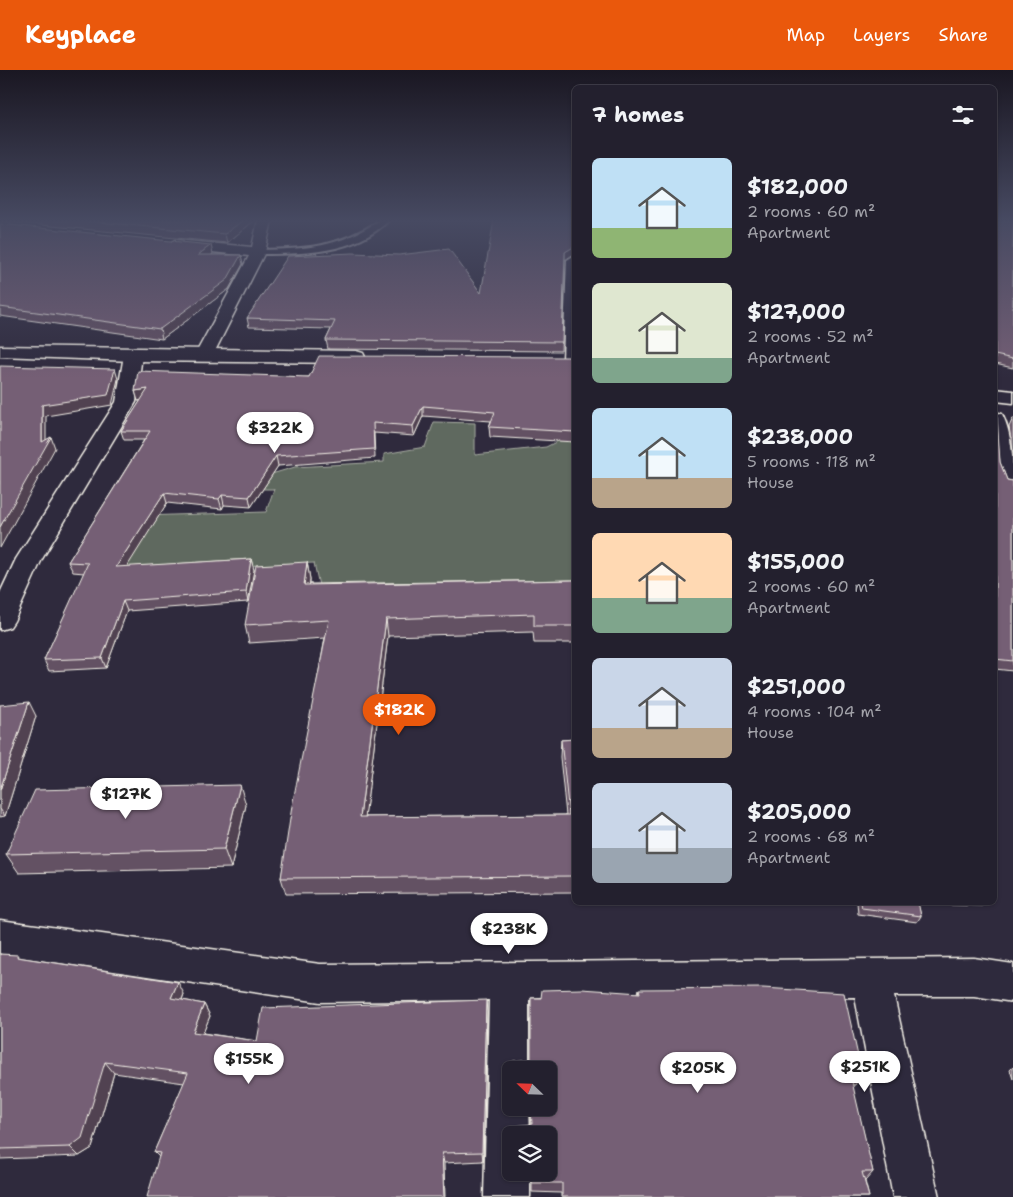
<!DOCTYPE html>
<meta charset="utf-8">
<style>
:root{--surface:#23202e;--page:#2f2d3a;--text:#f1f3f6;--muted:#a3a3aa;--line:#403e4a;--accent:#ea580c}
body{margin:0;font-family:"Shantell Sans",sans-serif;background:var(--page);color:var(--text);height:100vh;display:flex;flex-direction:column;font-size:19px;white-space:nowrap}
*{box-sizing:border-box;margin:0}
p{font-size:16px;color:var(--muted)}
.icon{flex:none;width:28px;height:28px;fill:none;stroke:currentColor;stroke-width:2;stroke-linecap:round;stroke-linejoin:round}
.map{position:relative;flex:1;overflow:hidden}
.panel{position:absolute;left:572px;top:15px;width:425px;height:820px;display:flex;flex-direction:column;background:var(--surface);border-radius:8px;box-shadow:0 1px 4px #0004,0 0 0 1px var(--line)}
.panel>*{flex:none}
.needle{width:32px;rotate:293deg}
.controls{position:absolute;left:502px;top:991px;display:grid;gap:10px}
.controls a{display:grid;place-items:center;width:55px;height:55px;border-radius:8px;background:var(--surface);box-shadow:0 1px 4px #0004,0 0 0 1px var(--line);font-size:25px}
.price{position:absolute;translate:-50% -42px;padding:0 11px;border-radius:18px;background:#fff;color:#222;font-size:16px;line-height:32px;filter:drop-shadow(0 1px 2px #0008)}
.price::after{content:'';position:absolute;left:50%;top:30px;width:15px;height:11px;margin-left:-8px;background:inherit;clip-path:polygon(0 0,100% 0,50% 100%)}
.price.active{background:var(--accent);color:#fff}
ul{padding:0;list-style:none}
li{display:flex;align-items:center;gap:15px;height:125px;padding:0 20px}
li span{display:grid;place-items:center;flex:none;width:140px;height:100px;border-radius:8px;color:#555}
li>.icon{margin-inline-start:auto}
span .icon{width:60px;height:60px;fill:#fffc;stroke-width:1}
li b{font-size:21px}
h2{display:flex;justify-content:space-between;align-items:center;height:60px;padding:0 20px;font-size:21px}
header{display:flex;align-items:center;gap:30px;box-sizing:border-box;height:70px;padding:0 25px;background:var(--accent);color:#fff}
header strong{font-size:24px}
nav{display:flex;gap:28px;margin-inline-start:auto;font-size:18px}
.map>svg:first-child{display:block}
.green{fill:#5e695e;stroke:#a9ada3}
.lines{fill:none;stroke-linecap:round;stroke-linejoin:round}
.service-casing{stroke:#f4f1e8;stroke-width:4}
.minor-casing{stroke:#f4f1e8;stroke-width:3}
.tertiary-casing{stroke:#f4f1e8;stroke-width:3}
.service{fill:#2f2a3d;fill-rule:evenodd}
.minor{fill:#2f2a3d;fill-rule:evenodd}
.tertiary{fill:#2f2a3d;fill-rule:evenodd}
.wall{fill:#645164;stroke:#f4f1e8}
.shaded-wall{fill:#514251;stroke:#f4f1e8}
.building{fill:#745e74;stroke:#f4f1e8}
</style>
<header>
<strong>Keyplace</strong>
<nav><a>Map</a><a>Layers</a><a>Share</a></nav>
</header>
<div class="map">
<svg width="1013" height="1127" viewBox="0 0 1013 1127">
<rect width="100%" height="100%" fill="#2f2a3d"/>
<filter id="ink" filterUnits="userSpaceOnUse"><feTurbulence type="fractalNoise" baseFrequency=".02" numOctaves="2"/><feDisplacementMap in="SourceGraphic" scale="10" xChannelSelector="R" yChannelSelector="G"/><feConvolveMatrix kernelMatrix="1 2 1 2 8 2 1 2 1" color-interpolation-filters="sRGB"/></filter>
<g filter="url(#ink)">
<!-- green -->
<polygon class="green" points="434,352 475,353 475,385 546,377 560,370 570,368 575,378 575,523 322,529 314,493 97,501 142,446 266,442 274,419 254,419 265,406 295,397 384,392 384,384 425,377"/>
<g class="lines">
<!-- service casing -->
<g class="service-casing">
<path id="service" d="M380,150h9c-34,34 -87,34 -131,34l-4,-2 4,-2c48,-1 81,-2 122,-30z"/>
</g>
<!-- minor casing -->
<g class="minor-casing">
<g id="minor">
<polygon points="258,150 272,150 265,182 213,285 210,289 198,289 195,285 249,186 175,178 168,174 175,170 252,177"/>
<polygon points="575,185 575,294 565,293 563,289 567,190"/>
<polygon points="133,279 139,281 142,285 136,332 42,489 14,551 10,557 0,560 0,523 16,489 116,332 124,285 127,281"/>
<path d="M995,342l7,2c11,21 11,51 11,76l-8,-2c-14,-21 -10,-52 -10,-76z"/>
<polygon points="0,850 320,894 974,888 1013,894 1013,932 974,926 894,926 939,1127 893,1127 855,927 529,930 529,1000 511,1000 511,1038 529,1038 530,1065 511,1065 511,1102 530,1102 530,1127 484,1127 489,930 320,932 0,884"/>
</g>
</g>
<!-- tertiary casing -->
<g class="tertiary-casing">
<g id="tertiary">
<polygon points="0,276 356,281 363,283 365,287 363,291 356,293 133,291 0,286"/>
<polygon points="995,319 1013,321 1013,333 995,331"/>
</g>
</g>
<!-- service -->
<use href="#service" class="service"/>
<!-- minor -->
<use href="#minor" class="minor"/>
<!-- tertiary -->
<use href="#tertiary" class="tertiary"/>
</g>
<!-- wall -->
<g class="wall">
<polygon points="0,150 255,150 227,173 0,151"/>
<polygon points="995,150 1013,150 1013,298 995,294"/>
<polygon points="0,154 213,184 211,185 241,185 243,194 229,219 162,269 0,246"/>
<polygon points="565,190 561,281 328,279 326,270 331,259 249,257 247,248 481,223"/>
<polygon points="575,287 575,372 490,367 489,357 491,351 423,346 414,366 374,363 375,388 278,396 251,437 224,435 222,439 167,433 126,497 251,489 254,500 248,532 127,541 106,598 49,601 44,590 84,503 73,502 68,492 144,370 124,370 121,361 141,330 138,331 135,321 309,307"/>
<polygon points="995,345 1000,392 1007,410 1013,411 1013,601 995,599"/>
<polygon points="1013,348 1013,382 1009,357"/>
<polygon points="307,492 310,509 310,514 575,510 575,573 534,573 533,562 388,566 365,747 566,745 560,687 561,670 575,669 575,822 286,824 281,808 325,568 249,573 245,555"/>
<polygon points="0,635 36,646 5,746 0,747"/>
<polygon points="246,735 231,798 19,803 6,784"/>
<polygon points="857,832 984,832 982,836 918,834 921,846 917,852 858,844"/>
<polygon points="0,884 184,924 182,930 204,934 210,946 203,963 257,971 487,942 483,1091 444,1093 159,1087 154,1082 184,1013 114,1003 92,1078 79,1086 0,1089"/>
<polygon points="639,919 862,1004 855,1015 852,1015 873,1102 865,1111 869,1127 561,1127 561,1123 532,1122 532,1102 549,1102 531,1055 530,1038 549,1038 531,989 531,928 638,923"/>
<polygon points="1013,997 1013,1009 1010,1000"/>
</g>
<!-- shaded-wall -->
<g class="shaded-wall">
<polygon points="243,150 255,150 227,173 225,164"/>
<polygon points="211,175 213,184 200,194 198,185"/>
<polygon points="575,176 575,183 565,190 565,182"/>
<polygon points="241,185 243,194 229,219 162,269 160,259"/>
<polygon points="115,299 118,309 112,335 46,346 46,375 51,367 55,378 0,478 0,457 42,372 42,335"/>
<polygon points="148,319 151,328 138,331 135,321"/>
<polygon points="423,336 423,346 414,366 413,356"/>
<polygon points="276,386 278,396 251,437 249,427"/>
<polygon points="164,423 167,433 120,508 116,497"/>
<polygon points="222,425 224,435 222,439 219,429"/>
<polygon points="251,489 254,500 248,532 246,522"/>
<polygon points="307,492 310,509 308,532 304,515"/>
<polygon points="123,531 127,541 106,598 102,588"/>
<polygon points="386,549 388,566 363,764 360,747"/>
<polygon points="29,632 36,646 5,746 0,739 0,720"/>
<polygon points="240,715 246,735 231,798 224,779"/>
<polygon points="178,912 184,924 178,940 171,928"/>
<polygon points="486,930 487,942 483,1091 482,1082"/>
<polygon points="204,934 210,946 199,973 193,962"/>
<polygon points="105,992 114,1003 92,1078 79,1086 70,1077"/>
<polygon points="442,1083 444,1093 445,1127 444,1127"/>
</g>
<!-- building -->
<g class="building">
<polygon points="76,150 243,150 225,164"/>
<polygon points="494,150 575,150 575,176 565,182 562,272 326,270 335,251 247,248 288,186 353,183 399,185 449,179 481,223"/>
<polygon points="995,150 1013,150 1013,289 995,285"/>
<polygon points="0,154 211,175 198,185 241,185 227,210 160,259 0,237"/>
<polygon points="319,286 575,287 575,362 489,357 495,342 423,336 413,356 373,353 374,379 276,386 249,427 222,425 219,429 164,423 116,497 251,489 246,522 123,531 102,588 44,590 88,493 68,492 150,361 121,361 148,319 135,321 138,301 309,307"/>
<polygon points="0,296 115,299 108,325 42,335 42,372 51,367 0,457"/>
<polygon points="995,345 997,346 1000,392 1007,410 1013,411 1013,591 995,589"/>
<polygon points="307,492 304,515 575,510 575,556 534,556 534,544 386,549 360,747 569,745 561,670 575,669 575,806 281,808 292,736 329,550 245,555 256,495"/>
<polygon points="29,632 0,720 0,635"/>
<polygon points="240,715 224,779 6,784 35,720"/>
<polygon points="861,832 918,832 921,846 862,838"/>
<polygon points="0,884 18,885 17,887 178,912 171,928 204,934 193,962 257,971 263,938 486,930 482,1082 442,1083 444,1127 147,1127 160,1083 154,1082 188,1003 105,992 82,1068 70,1077 0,1079"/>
<polygon points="763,918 844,923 862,1004 850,1003 873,1102 862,1102 869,1127 562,1127 562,1113 532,1113 532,1102 549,1102 549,1065 513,1065 513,1056 532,1054 531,1038 549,1038 549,1000 513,1000 513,991 531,989 531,928 541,928 542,920 582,919 640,923 639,919"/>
</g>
</g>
<!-- sky -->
<linearGradient id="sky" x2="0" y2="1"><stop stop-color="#1a1722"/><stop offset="0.49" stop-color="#474a62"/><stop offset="1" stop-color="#474a62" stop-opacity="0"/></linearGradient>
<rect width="1013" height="308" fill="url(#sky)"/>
</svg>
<div class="controls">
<a><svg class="needle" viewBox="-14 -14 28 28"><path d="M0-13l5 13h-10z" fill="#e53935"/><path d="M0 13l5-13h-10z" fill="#a3a3aa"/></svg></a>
<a><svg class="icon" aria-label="layers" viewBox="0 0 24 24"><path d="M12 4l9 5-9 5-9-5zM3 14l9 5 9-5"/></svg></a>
</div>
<b class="price" style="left:275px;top:384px">$322K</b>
<b class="price active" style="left:399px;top:666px">$182K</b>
<b class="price" style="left:126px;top:750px">$127K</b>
<b class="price" style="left:509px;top:885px">$238K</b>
<b class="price" style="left:249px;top:1015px">$155K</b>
<b class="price" style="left:865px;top:1023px">$251K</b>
<b class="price" style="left:698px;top:1024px">$205K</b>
<section class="panel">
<h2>7 homes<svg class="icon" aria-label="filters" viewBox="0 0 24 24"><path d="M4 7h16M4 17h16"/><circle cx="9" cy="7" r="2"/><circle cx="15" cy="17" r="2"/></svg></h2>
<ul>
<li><span style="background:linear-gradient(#bfe0f5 70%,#8fb573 0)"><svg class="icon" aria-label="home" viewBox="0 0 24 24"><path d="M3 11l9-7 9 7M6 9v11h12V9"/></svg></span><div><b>$182,000</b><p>2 rooms · 60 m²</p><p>Apartment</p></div></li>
<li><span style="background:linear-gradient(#dfe7d0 75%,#7fa58c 0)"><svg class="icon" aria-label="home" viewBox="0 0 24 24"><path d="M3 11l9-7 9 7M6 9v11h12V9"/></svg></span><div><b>$127,000</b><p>2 rooms · 52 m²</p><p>Apartment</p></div></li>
<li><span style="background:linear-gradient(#bfe0f5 70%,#b9a48a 0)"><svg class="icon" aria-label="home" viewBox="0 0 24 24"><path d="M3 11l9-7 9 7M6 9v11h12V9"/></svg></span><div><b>$238,000</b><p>5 rooms · 118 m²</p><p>House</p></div></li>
<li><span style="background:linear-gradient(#ffd9b3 65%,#7fa58c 0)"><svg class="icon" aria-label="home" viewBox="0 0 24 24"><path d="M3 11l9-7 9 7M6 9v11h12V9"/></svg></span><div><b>$155,000</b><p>2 rooms · 60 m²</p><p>Apartment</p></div></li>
<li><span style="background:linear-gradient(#c9d6e8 70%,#b9a48a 0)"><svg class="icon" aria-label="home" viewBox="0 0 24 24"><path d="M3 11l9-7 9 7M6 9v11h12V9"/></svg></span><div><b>$251,000</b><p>4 rooms · 104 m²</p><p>House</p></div></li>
<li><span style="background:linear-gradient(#c9d6e8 65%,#9aa5b1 0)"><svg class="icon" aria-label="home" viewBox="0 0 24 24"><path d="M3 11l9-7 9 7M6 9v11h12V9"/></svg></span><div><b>$205,000</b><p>2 rooms · 68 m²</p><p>Apartment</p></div></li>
</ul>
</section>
</div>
